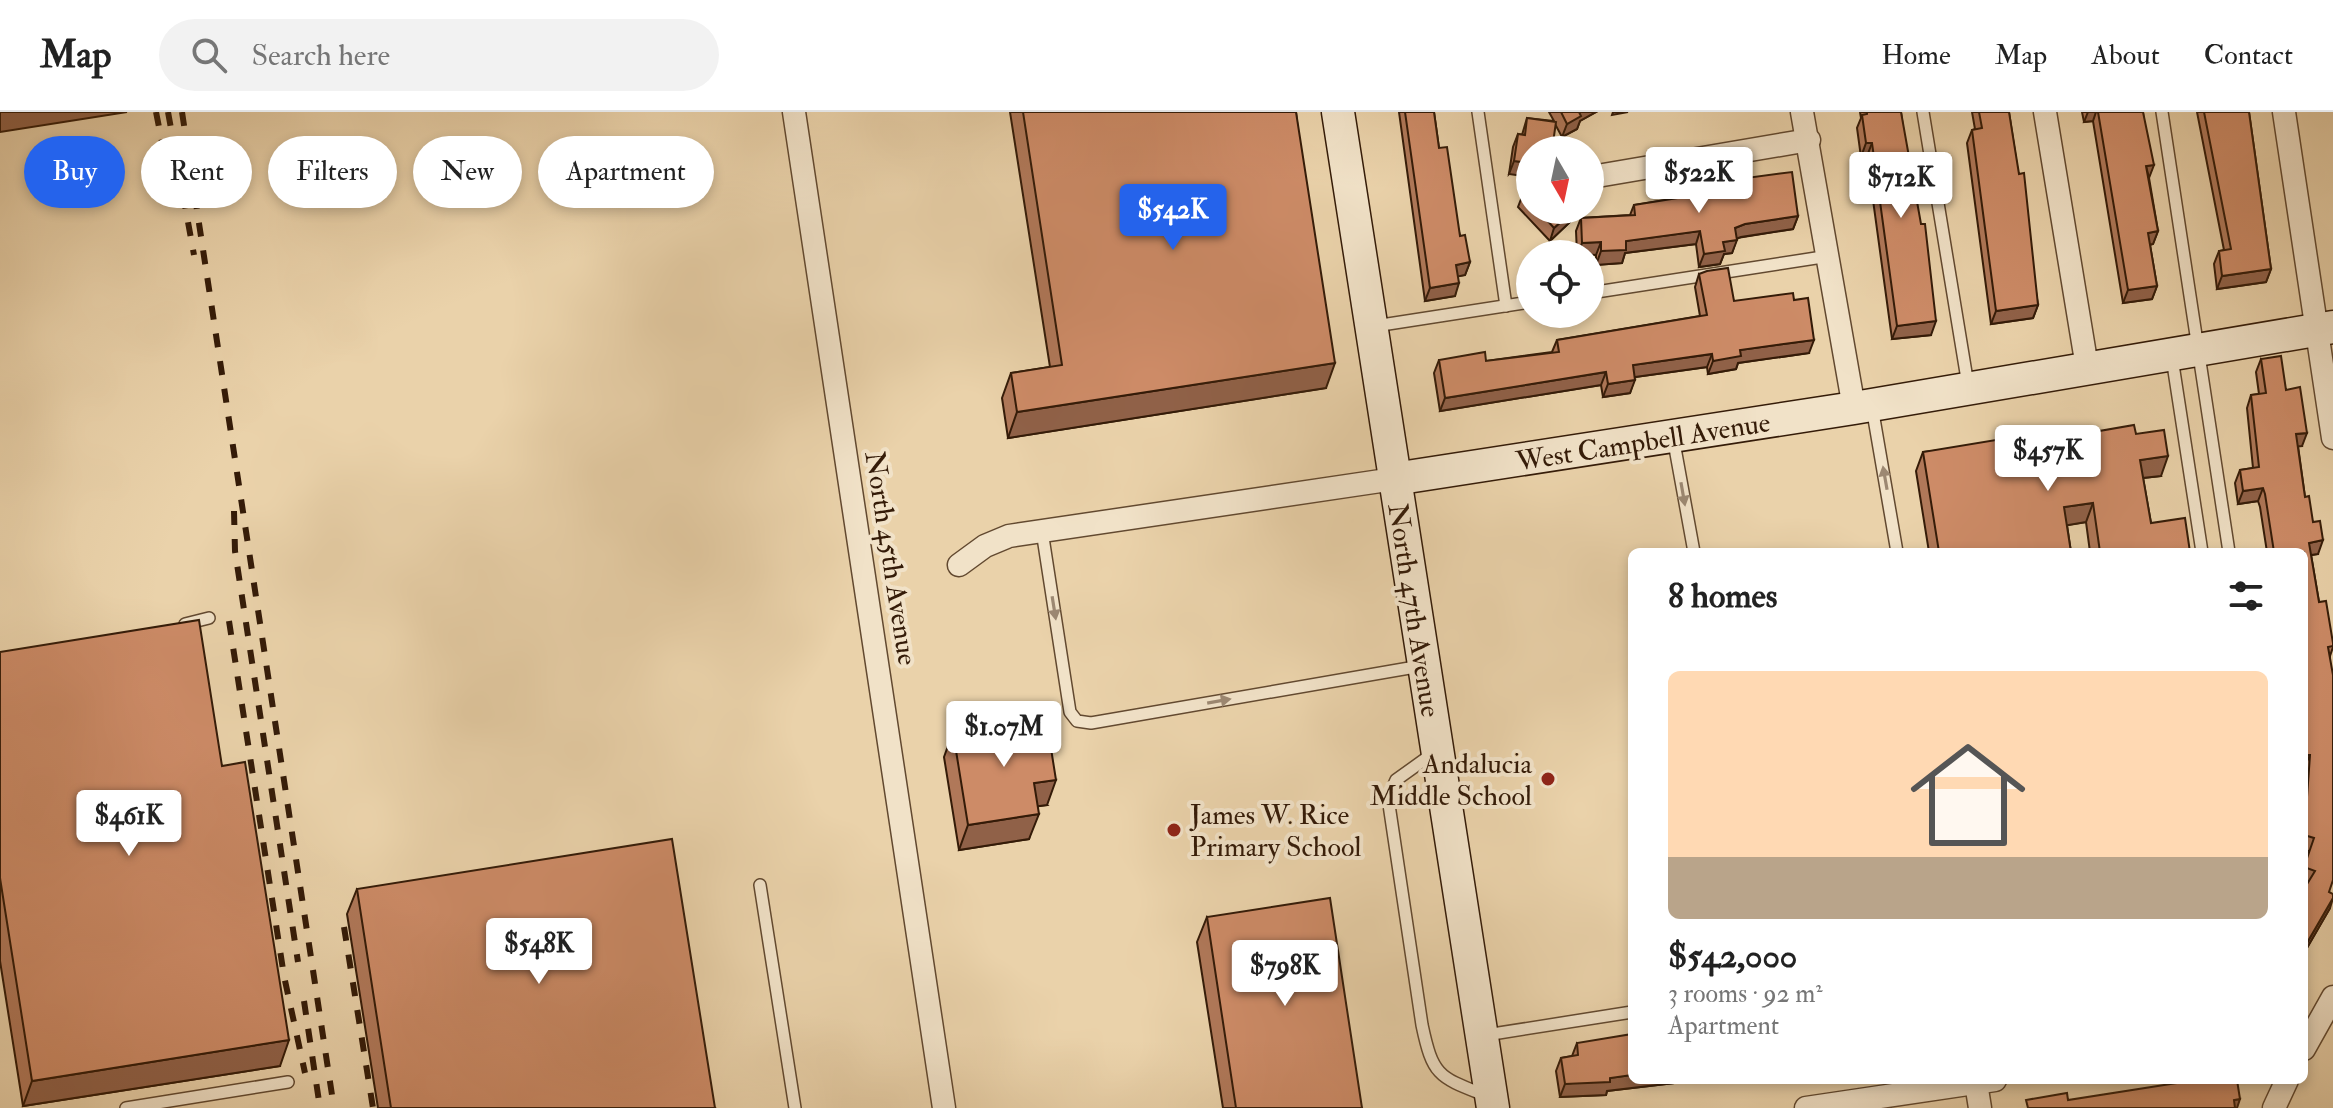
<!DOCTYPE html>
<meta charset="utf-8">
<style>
:root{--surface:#fff;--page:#f2f2f2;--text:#222;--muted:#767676;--line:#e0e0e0;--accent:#2563eb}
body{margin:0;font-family:"IM FELL Double Pica",serif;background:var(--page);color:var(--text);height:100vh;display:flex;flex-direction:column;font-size:30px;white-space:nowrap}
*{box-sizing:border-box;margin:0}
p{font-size:26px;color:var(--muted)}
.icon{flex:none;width:44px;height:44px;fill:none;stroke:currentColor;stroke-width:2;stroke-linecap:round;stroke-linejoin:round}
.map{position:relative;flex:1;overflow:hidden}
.drawer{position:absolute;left:1628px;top:436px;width:680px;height:536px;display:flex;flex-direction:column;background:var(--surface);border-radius:12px;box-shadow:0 4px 12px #0003}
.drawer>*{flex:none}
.banner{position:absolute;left:24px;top:24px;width:760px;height:72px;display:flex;gap:16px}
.needle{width:52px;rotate:171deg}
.buttons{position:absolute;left:1516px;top:24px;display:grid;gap:16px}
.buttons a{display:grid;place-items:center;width:88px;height:88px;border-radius:50%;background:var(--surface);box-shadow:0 4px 12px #0003;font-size:40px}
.price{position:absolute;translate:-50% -68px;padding:0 18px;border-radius:8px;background:#fff;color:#222;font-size:26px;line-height:52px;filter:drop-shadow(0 2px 4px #0008)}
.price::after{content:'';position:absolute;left:50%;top:48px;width:24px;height:18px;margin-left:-12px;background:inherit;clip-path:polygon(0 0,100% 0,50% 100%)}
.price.current{background:var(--accent);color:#fff}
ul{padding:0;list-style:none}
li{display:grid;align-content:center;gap:16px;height:424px;padding:0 40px}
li+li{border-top:2px solid var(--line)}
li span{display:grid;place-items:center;height:248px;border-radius:12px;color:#555}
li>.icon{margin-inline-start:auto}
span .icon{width:144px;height:144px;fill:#fffc;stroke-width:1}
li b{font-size:34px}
h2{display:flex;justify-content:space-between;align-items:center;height:96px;padding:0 40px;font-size:34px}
.pill{padding:0 28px;border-radius:36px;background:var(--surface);box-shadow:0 4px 12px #0003;font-size:28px;line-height:72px}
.pill.current{background:var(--accent);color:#fff}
header{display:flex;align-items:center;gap:48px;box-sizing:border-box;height:112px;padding:0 40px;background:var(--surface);border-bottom:2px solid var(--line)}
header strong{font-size:38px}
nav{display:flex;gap:44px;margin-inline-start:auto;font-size:28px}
.search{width:560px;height:72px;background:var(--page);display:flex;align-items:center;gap:20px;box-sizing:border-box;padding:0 28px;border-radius:44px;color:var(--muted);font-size:30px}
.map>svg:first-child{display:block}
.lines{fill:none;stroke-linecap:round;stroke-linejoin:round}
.lane-casing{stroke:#624930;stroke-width:14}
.street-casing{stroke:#624930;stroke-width:25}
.secondary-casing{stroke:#341b08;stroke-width:35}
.lane{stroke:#f1e2c8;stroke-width:11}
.street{stroke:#f1e2c8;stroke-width:22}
.secondary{stroke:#f1e2c8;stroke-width:32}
.rail{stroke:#341b08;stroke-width:6;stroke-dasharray:14 14;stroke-linecap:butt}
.wall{fill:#b07859;stroke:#341b08;stroke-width:2}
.shaded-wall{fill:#906148;stroke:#341b08;stroke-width:2}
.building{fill:#cd8b67;stroke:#341b08;stroke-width:2}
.oneway{fill:#9c8872}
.poi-dot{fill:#8f2418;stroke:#f1e2c8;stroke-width:3}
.labels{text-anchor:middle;stroke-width:8;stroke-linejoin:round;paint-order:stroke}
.street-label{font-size:28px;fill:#341b08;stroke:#f1e2c8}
.poi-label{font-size:28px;fill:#341b08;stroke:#f1e2c8;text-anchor:end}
</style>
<header>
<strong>Map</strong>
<div class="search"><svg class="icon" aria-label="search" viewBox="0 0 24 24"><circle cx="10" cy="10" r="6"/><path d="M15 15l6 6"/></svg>Search here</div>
<nav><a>Home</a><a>Map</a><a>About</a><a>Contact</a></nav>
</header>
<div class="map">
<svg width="2333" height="996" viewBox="0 0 2333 996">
<rect width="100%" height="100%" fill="#ead2aa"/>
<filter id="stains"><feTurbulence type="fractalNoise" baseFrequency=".0025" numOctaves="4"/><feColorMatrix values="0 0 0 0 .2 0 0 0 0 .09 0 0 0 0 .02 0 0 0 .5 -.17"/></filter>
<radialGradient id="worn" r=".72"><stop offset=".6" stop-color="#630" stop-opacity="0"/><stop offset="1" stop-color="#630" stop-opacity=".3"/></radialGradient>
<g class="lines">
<!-- lane casing -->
<g class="lane-casing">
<g id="lane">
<polyline points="1478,0 1506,194"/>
<polyline points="1923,0 1968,273"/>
<polyline points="2162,0 2229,440"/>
<polyline points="1590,181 1829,144"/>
<polyline points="1375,214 1530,190"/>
<polyline points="2172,246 2202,440"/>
<polyline points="1872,295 1897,440"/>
<polyline points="1673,325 1694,440"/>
<polyline points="1042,419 1070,600 1077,609 1091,611 1421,554"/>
<polyline points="185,512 209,506"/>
<path d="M1435,640l-39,28 -8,18 34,227c11,52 17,52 65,71"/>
<polyline points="760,773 795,996"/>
<polyline points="1486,923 1632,900"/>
<polyline points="126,996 288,970"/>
</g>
</g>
<!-- street casing -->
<g class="street-casing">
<g id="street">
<polyline points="794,0 944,996"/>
<polyline points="1802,0 1854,296"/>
<polyline points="2045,0 2087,255"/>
<polyline points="2284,0 2333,326"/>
<polyline points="1603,63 1809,28"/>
<polyline points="959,453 985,434 1009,424 1394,367"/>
<polyline points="2304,937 2333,885"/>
<polyline points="1976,971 1980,996"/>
<polyline points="1806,996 1995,968"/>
<polyline points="2274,996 2287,968"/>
</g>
</g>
<!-- secondary casing -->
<g class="secondary-casing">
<g id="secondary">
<polyline points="1338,0 1493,996"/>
<polyline points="1394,367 1854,296 2333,215"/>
</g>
</g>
<!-- lane -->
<use href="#lane" class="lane"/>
<!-- street -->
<use href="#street" class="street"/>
<!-- secondary -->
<use href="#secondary" class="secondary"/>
<!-- rail -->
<g class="rail">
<polyline points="156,0 163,35"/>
<polyline points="168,0 194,143"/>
<polyline points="182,0 334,996"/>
<polyline points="234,399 235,439 298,850"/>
<polyline points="229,509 284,864 305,961"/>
<polyline points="344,815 373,996"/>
<polyline points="304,889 320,996"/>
</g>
</g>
<!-- wall -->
<g class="wall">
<polygon points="1010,0 1296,0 1326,276 1008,326 1002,286 1011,261 1050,255"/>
<polygon points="1399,0 1434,0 1439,36 1460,124 1470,150 1465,163 1458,164 1455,184 1425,189"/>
<polygon points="1549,0 1596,0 1580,9 1577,17 1562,25 1555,12 1509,62 1513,35 1518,22 1522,23 1527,6 1554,9"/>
<polygon points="1860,0 1901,0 1931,223 1892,227 1867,44 1861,45 1857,16 1861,6"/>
<polygon points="1972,0 2009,0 2038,193 2033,206 1991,212 1967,31 1972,18 1975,17"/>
<polygon points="2082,0 2143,0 2149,66 2158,119 2153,132 2150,133 2157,174 2152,187 2123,191 2093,9 2084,10"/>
<polygon points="2197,0 2249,0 2271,157 2266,170 2217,177 2214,152 2219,139 2224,138"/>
<polygon points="1746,66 1798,104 1793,117 1737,126 1732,141 1724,142 1720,152 1699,155 1696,132 1625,141 1622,151 1596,153 1596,143 1577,142 1576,119 1581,106 1630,103 1634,93 1742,76"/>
<polygon points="1530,75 1530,98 1575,98 1570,110 1550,129 1518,95 1523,82"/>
<polygon points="1699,162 1734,189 1794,188 1809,241 1738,251 1736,257 1708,262 1707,255 1635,265 1630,281 1603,285 1601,273 1440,299 1434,261 1439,248 1486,249 1552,240 1557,228 1700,204 1695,175"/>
<polygon points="2261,247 2286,278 2302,334 2298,334 2305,385 2318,442 2311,443 2319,490 2333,531 2333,535 2330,544 2329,780 2330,796 2304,841 2304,777 2308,771 2304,770 2304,754 2309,739 2304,738 2304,440 2267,440 2260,395 2258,389 2238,392 2235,371 2240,358 2253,356 2247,296 2251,283 2259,282 2256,260"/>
<polygon points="2136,322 2161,364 2143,366 2151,411 2190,440 2090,440 2086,410 2067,413 2071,440 1929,440 1916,359 1923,340 2053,327"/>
<polygon points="0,540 222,654 280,954 23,994 0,849"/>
<polygon points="953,620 1047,693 1037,694 1029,727 959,738 944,645"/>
<polygon points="357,777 715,996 378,996 347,802"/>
<polygon points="1207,805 1362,996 1223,996 1197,830"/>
<polygon points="1577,931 1632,968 1700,968 1607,979 1606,983 1560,985 1556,959 1561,946 1572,944"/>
</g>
<!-- shaded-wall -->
<g class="shaded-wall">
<polygon points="0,0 127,0 0,20"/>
<polygon points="1578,0 1596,0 1580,9 1577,17 1562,25 1567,12"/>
<polygon points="1613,0 1628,0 1612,3"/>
<polygon points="2088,0 2096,0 2093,9 2084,10"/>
<polygon points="1866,31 1872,31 1867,44 1861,45"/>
<polygon points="1514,49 1530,51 1530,65 1509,62"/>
<polygon points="2154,53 2149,66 2146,54"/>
<polygon points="1574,98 1575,98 1570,110 1550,129 1554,116"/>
<polygon points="1798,104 1793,117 1741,125 1730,129 1735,116 1745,112"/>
<polygon points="1700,119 1696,132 1625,141 1622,151 1596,153 1601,139 1626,129"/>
<polygon points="2158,119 2153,132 2143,134 2148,121"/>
<polygon points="1737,128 1732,141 1724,142 1720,152 1699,155 1704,142 1723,130"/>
<polygon points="1601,130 1596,143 1578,142 1582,131"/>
<polygon points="1470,150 1465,163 1451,166 1456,153"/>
<polygon points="2271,157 2266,170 2217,177 2222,164"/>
<polygon points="1459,171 1455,184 1425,189 1430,176"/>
<polygon points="2157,174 2152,187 2123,191 2128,178"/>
<polygon points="2038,193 2033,206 1991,212 1996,199"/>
<polygon points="1936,209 1931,223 1892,227 1897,214"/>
<polygon points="1814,228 1809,241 1738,251 1736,257 1708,262 1713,249 1740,238"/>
<polygon points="1712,242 1707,255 1628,266 1633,253"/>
<polygon points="1335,251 1326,276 1008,326 1017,300"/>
<polygon points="1606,260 1601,273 1440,299 1445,286"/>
<polygon points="1635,268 1630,281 1603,285 1608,272"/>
<polygon points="2307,321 2302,334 2292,335 2296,322"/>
<polygon points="2168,344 2161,364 2133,367 2140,348"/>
<polygon points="2263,376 2258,389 2238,392 2243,379"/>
<polygon points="2093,391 2086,410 2057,415 2064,395"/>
<polygon points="2323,428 2318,442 2304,444 2309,431"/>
<polygon points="2304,643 2310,643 2304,656"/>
<polygon points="1056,668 1047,693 1025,696 1034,671"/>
<polygon points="1039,702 1029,727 959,738 968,713"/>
<polygon points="2333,786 2330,796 2304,841 2304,836"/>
<polygon points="289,928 280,954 23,994 32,969"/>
<polygon points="1632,963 1632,968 1700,968 1607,979 1606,983 1560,985 1565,972"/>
<polygon points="2240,987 2237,996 2231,996 2234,988"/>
</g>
<!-- building -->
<g class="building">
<polygon points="1023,0 1296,0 1335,251 1017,300 1011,261 1062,253"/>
<polygon points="1405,0 1434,0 1439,36 1447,35 1460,124 1465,123 1470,150 1456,153 1459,171 1430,176"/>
<polygon points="1561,0 1579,0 1581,4 1567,12"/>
<polygon points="1867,0 1901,0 1921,112 1925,112 1936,209 1897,214 1872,31 1866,31 1862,3 1867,2"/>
<polygon points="1979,0 2009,0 2019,62 2024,61 2038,193 1996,199 1972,18 1982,16"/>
<polygon points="2098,0 2143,0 2154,53 2146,54 2158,119 2148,121 2157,174 2128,178"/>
<polygon points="2204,0 2249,0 2271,157 2222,164 2219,139 2231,137"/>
<polygon points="1527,6 1556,10 1552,38 1530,38 1530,51 1514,49 1518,22 1525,23"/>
<polygon points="1792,60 1798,104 1745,112 1735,116 1737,128 1723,130 1725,139 1704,142 1700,119 1626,129 1626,138 1601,139 1601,130 1582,131 1581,106 1635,103 1634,93 1747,75 1746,66"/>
<polygon points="1530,75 1530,90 1523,82"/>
<polygon points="1538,98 1574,98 1554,116"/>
<polygon points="1728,156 1734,189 1793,181 1794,188 1808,186 1814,228 1740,238 1741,244 1713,249 1712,242 1633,253 1635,268 1608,272 1606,260 1445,286 1439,248 1485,240 1486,249 1559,240 1557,228 1707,203 1699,162 1707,159"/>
<polygon points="2281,244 2286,278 2300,275 2307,321 2296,322 2305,385 2309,384 2313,410 2320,409 2323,428 2309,431 2319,490 2326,489 2333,531 2333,534 2328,535 2333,563 2333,768 2329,780 2333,782 2333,786 2304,836 2304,777 2315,759 2304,755 2314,726 2304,723 2304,699 2306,699 2310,643 2304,643 2304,440 2274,440 2265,382 2263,376 2243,379 2240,358 2259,355 2251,283 2266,281 2261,247"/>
<polygon points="2134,313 2136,322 2164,318 2168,344 2140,348 2151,411 2185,406 2190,440 2100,440 2093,391 2064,395 2071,440 1939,440 1923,340 2051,319 2053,327"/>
<polygon points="199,508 222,654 245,650 289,928 32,969 0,766 0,540"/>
<polygon points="1046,605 1056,668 1034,671 1039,702 968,713 953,620"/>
<polygon points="672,727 715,996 391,996 357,777"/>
<polygon points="1330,786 1362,996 1236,996 1207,805"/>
<polygon points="1632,922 1632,963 1610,966 1610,970 1565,972 1561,946 1578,943 1577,931"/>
<polygon points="2196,968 2237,968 2240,987 2234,988 2235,996 2028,996 2026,988 2067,981 2068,988"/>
</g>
<!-- one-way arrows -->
<defs><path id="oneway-solid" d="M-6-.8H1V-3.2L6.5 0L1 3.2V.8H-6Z" transform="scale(2)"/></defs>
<g class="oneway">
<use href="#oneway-solid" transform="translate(1885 366) rotate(-100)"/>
<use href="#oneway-solid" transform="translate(1683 382) rotate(80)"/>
<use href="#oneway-solid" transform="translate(1054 496) rotate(81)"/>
<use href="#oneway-solid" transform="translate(1219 589) rotate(-10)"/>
</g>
<!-- markers -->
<g class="poi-dot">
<circle cx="1548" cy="667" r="8"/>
<circle cx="1174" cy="718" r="8"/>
</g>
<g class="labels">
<!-- street labels -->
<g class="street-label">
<text transform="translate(1643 329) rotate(-9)" y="10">West Campbell Avenue</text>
<text transform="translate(892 446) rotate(81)" y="10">North 45th Avenue</text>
<text transform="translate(1415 498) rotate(81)" y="10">North 47th Avenue</text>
</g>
<!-- poi labels -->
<g class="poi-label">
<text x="1532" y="661">Andalucia<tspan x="1532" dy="32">Middle School</tspan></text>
<text x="1190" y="712" text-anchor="start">James W. Rice<tspan x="1190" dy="32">Primary School</tspan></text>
</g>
</g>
<rect width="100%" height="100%" filter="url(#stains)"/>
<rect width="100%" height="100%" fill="url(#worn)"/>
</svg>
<div class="buttons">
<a><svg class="needle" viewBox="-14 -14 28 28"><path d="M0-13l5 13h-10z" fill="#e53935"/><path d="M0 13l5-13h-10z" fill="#767676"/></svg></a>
<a><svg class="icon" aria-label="locate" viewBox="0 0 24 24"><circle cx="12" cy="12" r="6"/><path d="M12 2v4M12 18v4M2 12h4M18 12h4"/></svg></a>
</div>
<b class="price" style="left:1699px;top:103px">$522K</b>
<b class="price" style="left:1901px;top:108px">$712K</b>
<b class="price current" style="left:1173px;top:140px">$542K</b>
<b class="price" style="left:2048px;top:381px">$457K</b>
<b class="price" style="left:1004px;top:657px">$1.07M</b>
<b class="price" style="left:129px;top:746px">$461K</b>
<b class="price" style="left:539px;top:874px">$548K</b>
<b class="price" style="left:1285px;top:896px">$798K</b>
<div class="banner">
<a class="pill current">Buy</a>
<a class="pill">Rent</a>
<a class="pill">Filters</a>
<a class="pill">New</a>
<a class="pill">Apartment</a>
</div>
<section class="drawer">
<h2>8 homes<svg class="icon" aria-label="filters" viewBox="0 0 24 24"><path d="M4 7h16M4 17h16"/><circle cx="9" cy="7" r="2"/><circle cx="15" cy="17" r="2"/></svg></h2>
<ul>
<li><span style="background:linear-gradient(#ffd9b3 75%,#b9a48a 0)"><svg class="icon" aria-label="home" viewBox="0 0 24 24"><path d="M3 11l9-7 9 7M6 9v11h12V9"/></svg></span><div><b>$542,000</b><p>3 rooms · 92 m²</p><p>Apartment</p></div></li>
</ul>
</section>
</div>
